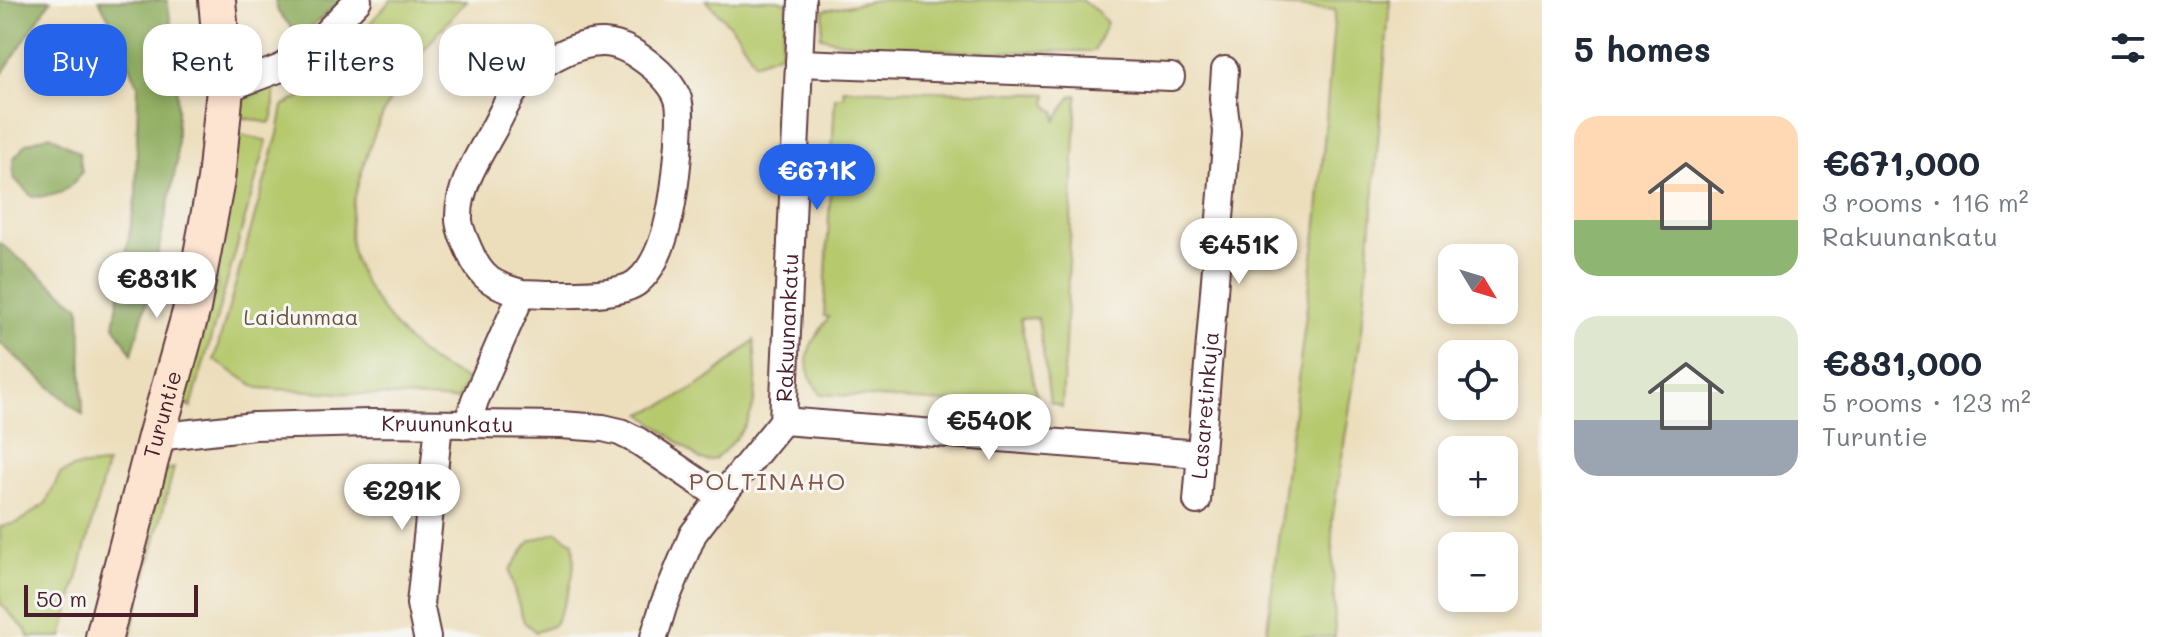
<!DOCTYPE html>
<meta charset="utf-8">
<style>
:root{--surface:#fff;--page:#f2f2f3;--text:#1f2937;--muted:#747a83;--accent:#2563eb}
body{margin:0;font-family:Mali,sans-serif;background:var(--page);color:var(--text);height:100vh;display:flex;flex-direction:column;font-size:30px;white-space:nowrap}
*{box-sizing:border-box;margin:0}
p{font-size:26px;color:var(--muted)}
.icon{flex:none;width:44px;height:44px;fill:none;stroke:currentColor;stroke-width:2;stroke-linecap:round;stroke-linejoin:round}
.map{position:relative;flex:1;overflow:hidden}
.drawer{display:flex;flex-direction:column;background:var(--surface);width:640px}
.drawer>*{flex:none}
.hud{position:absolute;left:24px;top:24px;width:760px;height:72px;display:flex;gap:16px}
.needle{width:52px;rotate:128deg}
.tools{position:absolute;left:1438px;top:244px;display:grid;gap:16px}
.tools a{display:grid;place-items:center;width:80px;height:80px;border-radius:16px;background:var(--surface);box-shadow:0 4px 12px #0003;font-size:40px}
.scale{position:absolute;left:24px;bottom:20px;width:174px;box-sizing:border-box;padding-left:8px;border:4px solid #4a1f2b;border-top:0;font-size:22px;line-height:28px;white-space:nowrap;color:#4a1f2b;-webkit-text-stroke:6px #f6f6f2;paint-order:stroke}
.price{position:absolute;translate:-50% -68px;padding:0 18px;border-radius:28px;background:#fff;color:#222;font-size:26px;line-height:52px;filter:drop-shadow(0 2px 4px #0008)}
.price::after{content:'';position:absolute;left:50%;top:48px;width:24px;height:18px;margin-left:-12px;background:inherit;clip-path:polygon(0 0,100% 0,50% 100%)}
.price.active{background:var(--accent);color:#fff}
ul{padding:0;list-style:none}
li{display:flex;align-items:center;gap:24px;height:200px;padding:0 32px}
li span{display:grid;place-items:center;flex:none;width:224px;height:160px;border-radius:24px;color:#555}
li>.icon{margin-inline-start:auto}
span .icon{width:96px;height:96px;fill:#fffc;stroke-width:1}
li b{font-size:34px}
h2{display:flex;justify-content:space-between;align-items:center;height:96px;padding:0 32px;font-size:34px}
.pill{padding:0 28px;border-radius:24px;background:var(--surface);box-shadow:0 4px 12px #0003;font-size:28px;line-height:72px}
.pill.active{background:var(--accent);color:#fff}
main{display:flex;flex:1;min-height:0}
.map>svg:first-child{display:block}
.green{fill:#b6c96d;stroke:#80744c;stroke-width:2}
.forest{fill:#90ad60;stroke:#6d6646;stroke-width:2}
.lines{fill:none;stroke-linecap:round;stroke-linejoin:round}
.street-casing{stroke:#623c41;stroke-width:30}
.secondary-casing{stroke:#623c41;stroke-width:40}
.street{stroke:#fff;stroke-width:26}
.secondary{stroke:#fde4d1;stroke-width:36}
.labels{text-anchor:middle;stroke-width:6;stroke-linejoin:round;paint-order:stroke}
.park-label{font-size:22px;fill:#6a523f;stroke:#f6f6f2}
.street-label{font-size:22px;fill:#4a1f2b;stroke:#f6f6f2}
.neighbourhood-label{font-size:24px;letter-spacing:2px;fill:#835548;stroke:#f6f6f2}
</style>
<main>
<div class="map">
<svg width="1542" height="637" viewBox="0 0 1542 637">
<rect width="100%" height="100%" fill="#f6f6f2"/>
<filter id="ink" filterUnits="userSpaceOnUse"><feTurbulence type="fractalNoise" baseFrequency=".0125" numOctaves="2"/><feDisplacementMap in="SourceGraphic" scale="16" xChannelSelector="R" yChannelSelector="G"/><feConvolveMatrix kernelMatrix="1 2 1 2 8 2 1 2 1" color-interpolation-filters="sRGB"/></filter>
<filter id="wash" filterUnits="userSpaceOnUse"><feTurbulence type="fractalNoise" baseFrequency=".006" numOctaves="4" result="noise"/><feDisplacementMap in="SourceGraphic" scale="32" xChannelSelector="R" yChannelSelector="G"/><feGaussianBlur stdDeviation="1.8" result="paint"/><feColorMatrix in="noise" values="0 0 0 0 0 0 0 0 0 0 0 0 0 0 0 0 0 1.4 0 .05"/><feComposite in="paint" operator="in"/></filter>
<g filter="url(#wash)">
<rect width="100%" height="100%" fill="#ecdebb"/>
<!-- green -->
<g class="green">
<path d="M391,0h76c-30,34 -64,70 -83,112 -11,22 -18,45 -25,69 -7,24 -13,51 -5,77 11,34 47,81 76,102 11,8 25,13 37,20l-10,20 -199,-12 -44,-28 64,-226 5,-28 21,-11z"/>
<polygon points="706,0 778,0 788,3 780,53 755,63 736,32"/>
<polygon points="875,0 1081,0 1098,12 1107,23 1094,51 972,52 842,42 821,37 824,10"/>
<polygon points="1243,0 1390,0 1362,330 1332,521 1335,637 1266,637 1317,225 1335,10 1240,3"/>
<polygon points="275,82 273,118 269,123 239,117 242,96"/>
<path d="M843,89l204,5 -1,10 10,9 -1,9 16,-26 6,-1 -15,312 -12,-5 -12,-84 -18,1 19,89 -218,-14c-26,-31 -11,-50 8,-77l-5,-1 11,-219h9z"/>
<polygon points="237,134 267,141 191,408 185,403 183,392"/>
<path d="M754,340c4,56 7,79 -39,119l-7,2 -8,-2 -58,-45c48,-19 75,-39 112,-74z"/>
<polygon points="107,464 62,637 28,637 26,630 0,603 0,527 19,522 46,503 60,474 75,467"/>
<polygon points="174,468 130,637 117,637 165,470"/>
<path d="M557,532l16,10c4,33 -4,55 -20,84l-17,6 -12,-10 -10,-31 -4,-21 20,-29z"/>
</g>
<!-- forest -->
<g class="forest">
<polygon points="0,0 51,0 0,77"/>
<polygon points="99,0 167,0 177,59 177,162 153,278 132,354 114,325 136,195 138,85 116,31"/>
<polygon points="275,0 342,0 309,29 292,28 278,12"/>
<path d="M50,135l29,17 3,20c-16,22 -23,24 -50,25l-18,-19 -1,-19 14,-16z"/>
<polygon points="0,243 80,307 83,415 0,343"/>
</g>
</g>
<g filter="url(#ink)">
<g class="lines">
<!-- street casing -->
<g class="street-casing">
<g id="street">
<polyline points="799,63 802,0"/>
<polyline points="225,89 281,68 323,36 358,0"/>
<polyline points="783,421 1200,454"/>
<path d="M467,425l8,-25 47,-107c-29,-8 -41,-14 -53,-43 -4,-9 -11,-24 -10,-34 0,-30 19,-59 33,-84 8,-14 14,-30 24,-43 17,-23 58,-47 88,-46 19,1 34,12 48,23 10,8 22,21 26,33 4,12 1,30 1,43 -3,40 -9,115 -43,141 -21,15 -88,11 -114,10"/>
<path id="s1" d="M156,437l98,-11 116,-3 191,2 42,3 17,4 18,9 83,56"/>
<path id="s2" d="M1197,501l30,-369 -4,-33 2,-29"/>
<polyline points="427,637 420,604 439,424"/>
<path id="s3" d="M654,637l10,-33 29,-70 28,-37 62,-76 16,-358 372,14"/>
</g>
</g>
<!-- secondary casing -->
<g class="secondary-casing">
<g id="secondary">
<path id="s4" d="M104,637l52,-200 36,-129 24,-128 9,-91 -8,-89"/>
</g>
</g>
<!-- street -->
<use href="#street" class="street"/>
<!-- secondary -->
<use href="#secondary" class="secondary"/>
</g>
</g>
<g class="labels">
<!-- park labels -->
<g class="park-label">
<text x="301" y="325">Laidunmaa</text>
</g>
<!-- street labels -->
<g class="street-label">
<text dy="8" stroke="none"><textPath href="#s3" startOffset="348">Rakuunankatu</textPath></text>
<text dy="8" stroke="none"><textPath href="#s2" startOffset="96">Lasaretinkuja</textPath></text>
<text dy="8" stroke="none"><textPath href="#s4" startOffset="230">Turuntie</textPath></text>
<text dy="8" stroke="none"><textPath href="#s1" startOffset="292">Kruununkatu</textPath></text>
</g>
<!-- neighbourhood labels -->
<g class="neighbourhood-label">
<text x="768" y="490">POLTINAHO</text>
</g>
</g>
</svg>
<div class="tools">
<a><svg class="needle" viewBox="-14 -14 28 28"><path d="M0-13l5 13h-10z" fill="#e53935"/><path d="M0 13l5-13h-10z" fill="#747a83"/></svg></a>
<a><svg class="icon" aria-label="locate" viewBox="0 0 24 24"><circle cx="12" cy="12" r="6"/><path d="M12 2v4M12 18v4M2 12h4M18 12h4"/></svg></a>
<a>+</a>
<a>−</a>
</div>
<div class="scale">50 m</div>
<b class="price active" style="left:817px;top:212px">€671K</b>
<b class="price" style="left:1239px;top:286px">€451K</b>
<b class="price" style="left:157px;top:320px">€831K</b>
<b class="price" style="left:989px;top:462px">€540K</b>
<b class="price" style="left:402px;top:532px">€291K</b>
<div class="hud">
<a class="pill active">Buy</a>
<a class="pill">Rent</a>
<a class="pill">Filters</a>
<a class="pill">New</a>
</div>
</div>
<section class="drawer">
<h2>5 homes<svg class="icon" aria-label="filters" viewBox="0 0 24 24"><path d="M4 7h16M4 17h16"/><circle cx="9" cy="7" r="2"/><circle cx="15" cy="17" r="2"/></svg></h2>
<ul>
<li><span style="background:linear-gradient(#ffd9b3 65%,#8fb573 0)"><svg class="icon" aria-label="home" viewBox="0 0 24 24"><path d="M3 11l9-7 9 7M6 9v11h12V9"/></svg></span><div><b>€671,000</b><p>3 rooms · 116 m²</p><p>Rakuunankatu</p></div></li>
<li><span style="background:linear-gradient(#dfe7d0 65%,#9aa5b1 0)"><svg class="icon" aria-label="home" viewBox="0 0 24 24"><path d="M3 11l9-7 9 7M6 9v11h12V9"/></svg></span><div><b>€831,000</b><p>5 rooms · 123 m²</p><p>Turuntie</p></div></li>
</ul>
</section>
</main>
